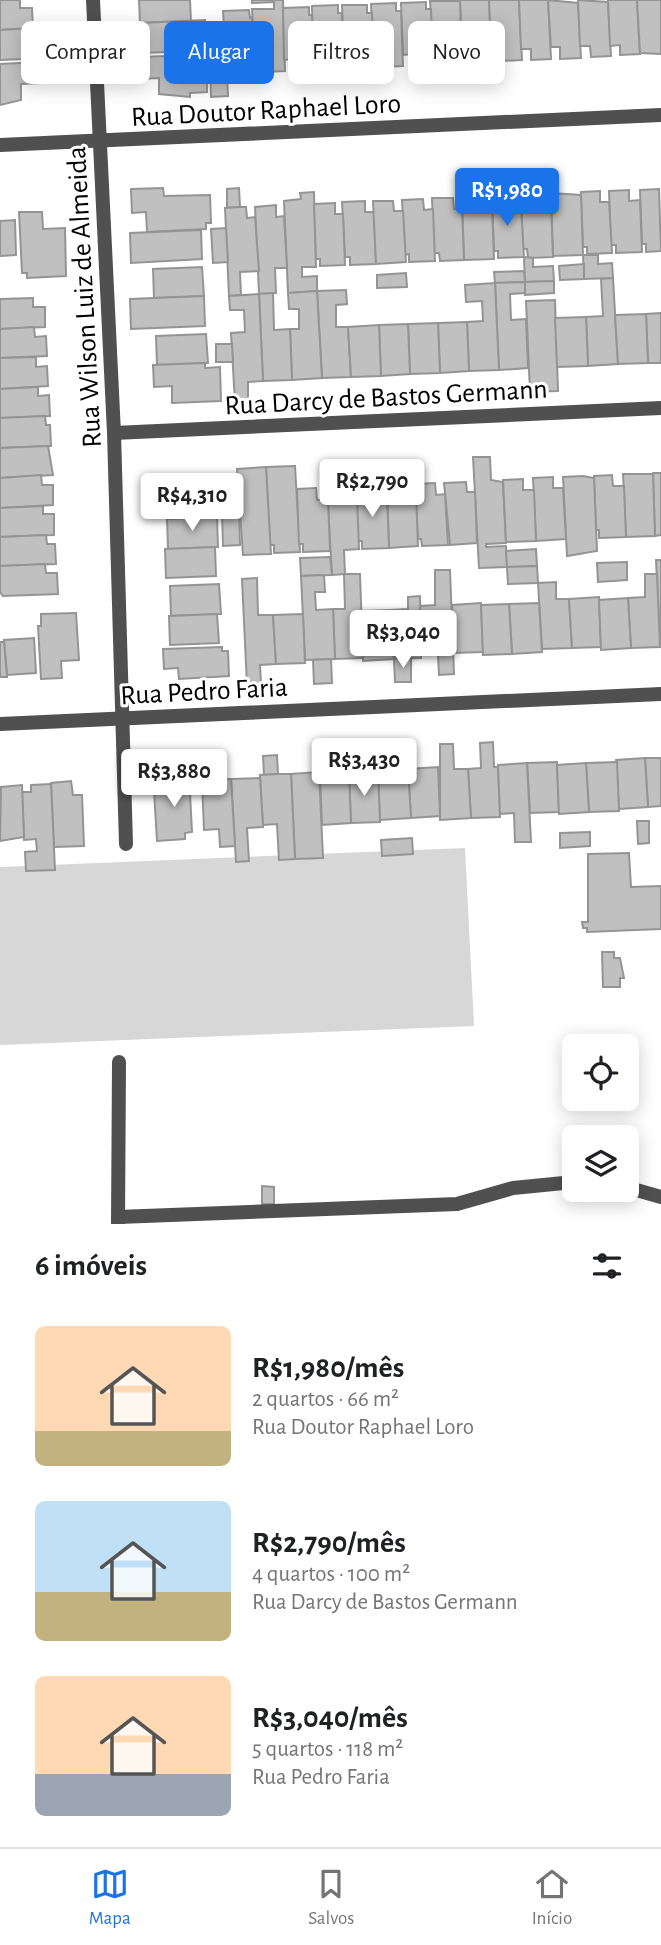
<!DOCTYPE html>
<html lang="pt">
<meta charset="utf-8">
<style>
:root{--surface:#fff;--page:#f2f2f2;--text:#202124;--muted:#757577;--line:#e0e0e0;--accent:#1a73e8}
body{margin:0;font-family:"Alegreya Sans",sans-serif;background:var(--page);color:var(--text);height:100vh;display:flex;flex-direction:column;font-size:26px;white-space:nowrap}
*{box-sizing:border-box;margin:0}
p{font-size:23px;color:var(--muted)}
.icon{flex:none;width:38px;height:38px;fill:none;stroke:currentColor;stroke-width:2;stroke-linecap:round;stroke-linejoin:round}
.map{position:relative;height:1224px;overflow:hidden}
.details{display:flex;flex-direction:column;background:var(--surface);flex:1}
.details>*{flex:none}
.guide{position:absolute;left:21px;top:21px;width:620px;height:63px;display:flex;gap:14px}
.buttons{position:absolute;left:562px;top:1034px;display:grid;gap:14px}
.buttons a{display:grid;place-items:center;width:77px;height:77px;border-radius:10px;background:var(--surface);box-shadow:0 4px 18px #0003;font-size:35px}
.price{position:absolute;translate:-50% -60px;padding:0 16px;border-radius:7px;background:#fff;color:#222;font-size:23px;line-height:46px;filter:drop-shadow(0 2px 4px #0008)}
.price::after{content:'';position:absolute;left:50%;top:42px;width:21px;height:16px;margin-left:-10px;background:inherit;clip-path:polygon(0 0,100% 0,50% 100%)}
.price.on{background:var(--accent);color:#fff}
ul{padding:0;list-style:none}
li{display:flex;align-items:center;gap:21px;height:175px;padding:0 35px}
li span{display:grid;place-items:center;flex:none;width:196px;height:140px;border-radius:10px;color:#555}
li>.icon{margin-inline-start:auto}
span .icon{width:84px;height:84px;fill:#fffc;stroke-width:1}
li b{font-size:30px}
h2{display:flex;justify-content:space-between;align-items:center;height:84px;padding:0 35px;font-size:30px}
.tag{padding:0 24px;border-radius:10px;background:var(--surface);box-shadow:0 4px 18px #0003;font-size:24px;line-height:63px}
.tag.on{background:var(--accent);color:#fff}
.tabs{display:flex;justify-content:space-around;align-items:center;height:98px;border-top:2px solid var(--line);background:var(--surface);font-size:19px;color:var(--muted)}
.tabs a{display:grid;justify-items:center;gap:4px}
.tabs .on{color:var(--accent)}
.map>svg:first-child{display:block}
.green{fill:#d7d7d7}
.building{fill:#c0c0c0;stroke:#949494;stroke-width:2}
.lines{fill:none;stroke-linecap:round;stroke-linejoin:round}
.minor{stroke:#505050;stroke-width:14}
.labels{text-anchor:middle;stroke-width:6;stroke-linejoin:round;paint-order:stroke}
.street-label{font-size:28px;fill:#000;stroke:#fff}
</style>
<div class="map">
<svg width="661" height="1224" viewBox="0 0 661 1224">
<rect width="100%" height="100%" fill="#fff"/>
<!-- green -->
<polygon class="green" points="465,848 474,1026 0,1045 0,867"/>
<!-- building -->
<g class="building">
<polygon points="0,0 20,0 20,8 32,8 33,28 0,30"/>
<polygon points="139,0 190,0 191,21 140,23"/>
<polygon points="252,0 283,0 285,71 265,72 265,61 255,61 252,9 274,9 274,2 252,3"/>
<polygon points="489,0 492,62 472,63 471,52 462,53 460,0"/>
<polygon points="489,0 519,0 522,60 502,61 502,50 491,50"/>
<polygon points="519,0 548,0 551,59 531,60 531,49 521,49"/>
<polygon points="548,0 578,3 581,58 560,59 560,47 551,47"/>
<polygon points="578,0 608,2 611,56 591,57 590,46 580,46"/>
<polygon points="608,0 637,0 640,54 620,55 620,45 610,46"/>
<polygon points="637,0 661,0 661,54 640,53"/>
<polygon points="430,1 460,1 462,62 443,63 442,52 433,53"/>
<polygon points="426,2 426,9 431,9 433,64 414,66 414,54 403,55 401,3"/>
<polygon points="396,3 396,11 401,11 403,66 383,67 383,55 373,56 371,4"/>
<polygon points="338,5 338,13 342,13 344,68 324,69 324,58 313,58 312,6"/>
<polygon points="342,5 367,5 367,13 372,13 374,67 353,67 353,56 344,56"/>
<polygon points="309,7 309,15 312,15 314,70 294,71 294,59 284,60 283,8"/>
<polygon points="249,10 250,18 252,17 255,73 235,73 235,62 226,62 223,11"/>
<polygon points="205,20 206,36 191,37 192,51 142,53 140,23"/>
<polygon points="33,28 33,48 23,49 23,59 0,60 0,30"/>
<polygon points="226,54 228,96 211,97 210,67 207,67 207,92 190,93 190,97 159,94 159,78 140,79 139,57"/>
<polygon points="39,62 40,83 21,84 21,100 0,105 0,64"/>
<polygon points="163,188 164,196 210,195 211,223 206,223 206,229 147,232 146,212 132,213 131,189"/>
<polygon points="239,188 240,207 227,208 227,189"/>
<polygon points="659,189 661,251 646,252 646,244 642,244 640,190"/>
<polygon points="629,190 629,201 640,200 642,252 616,253 616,245 611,245 609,191"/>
<polygon points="600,191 600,202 609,202 612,253 587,254 587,247 583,247 581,192"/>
<polygon points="314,192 316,267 302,267 302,277 317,276 317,291 288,293 284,201 301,199 300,193"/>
<polygon points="551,193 581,195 583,255 553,256"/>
<polygon points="521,194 541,194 541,205 551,204 553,257 528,258 527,249 523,249"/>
<polygon points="492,196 511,196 511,206 521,206 524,257 498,258 498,251 494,251"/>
<polygon points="462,197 481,197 481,208 492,207 494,259 464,260"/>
<polygon points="432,198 453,198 454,209 462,209 464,260 440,261 439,253 434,253"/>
<polygon points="423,199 424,210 433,209 435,261 409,262 409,254 405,255 402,200"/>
<polygon points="365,201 365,212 374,212 376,264 350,265 350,257 345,257 342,202"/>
<polygon points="373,201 393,201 394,211 403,211 406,262 376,264"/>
<polygon points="335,203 335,214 343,214 345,265 320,266 320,259 316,259 314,204"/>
<polygon points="276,205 276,217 284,216 287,268 275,268 276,293 259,294 255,207"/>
<polygon points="240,207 246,207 247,218 255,217 259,271 240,272 241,295 229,296 225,208"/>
<polygon points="19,212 42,212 43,229 65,228 66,276 27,278 27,273 22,273"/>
<polygon points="15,220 16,255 0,256 0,221"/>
<polygon points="226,228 228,262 213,263 211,229"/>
<polygon points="201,230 202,259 131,263 130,233"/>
<polygon points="583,255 598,255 598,264 612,263 613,278 584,279"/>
<polygon points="524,257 533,258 533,267 553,266 554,281 525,282"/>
<polygon points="584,264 584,279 560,280 559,266"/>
<polygon points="202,267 204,296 154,298 153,269"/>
<polygon points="524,271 525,282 495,283 494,272"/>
<polygon points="406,273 407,287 377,288 377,275"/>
<polygon points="613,278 618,364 588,366 586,317 603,316 601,279"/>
<polygon points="554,281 554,293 525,295 525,282"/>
<polygon points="525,282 525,293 510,294 511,320 526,319 528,368 499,370 495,283"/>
<polygon points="495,283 499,370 469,371 467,322 483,321 482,301 466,302 465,285"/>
<polygon points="346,290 347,304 336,305 336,327 348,327 351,377 322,378 317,291"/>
<polygon points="317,291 322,378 292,380 290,329 299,329 299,309 289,309 288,293"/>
<polygon points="273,293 274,330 290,329 292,380 263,381 259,294"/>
<polygon points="259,294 263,381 248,382 248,402 235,403 231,333 245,332 244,310 230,310 229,296"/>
<polygon points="204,296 205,326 131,329 130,299"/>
<polygon points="33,298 33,307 45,307 45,327 0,329 0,299"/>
<polygon points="555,300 558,391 530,392 526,301"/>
<polygon points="661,313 661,363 648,363 646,314"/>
<polygon points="646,314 648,363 618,364 615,315"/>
<polygon points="586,317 588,366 557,367 555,318"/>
<polygon points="467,322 469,371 440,373 438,323"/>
<polygon points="438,323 440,373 410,374 408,324"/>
<polygon points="408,324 410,374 381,376 379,325"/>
<polygon points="379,325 381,376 351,377 348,327"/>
<polygon points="34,327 35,337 46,336 47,356 0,358 0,329"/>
<polygon points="206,334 208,363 157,365 156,336"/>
<polygon points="216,344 232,344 233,362 216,362"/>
<polygon points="36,357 36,367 47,366 48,386 0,389 0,358"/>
<polygon points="205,363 205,368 220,367 221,401 172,403 172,386 154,387 153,365"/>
<polygon points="38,387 38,396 49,395 50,416 0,418 0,389"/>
<polygon points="45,416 46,425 50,425 51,446 0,448 0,418"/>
<polygon points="48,446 53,475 0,478 0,448"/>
<polygon points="473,457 490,457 491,480 503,482 506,543 486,544 486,547 506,546 507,567 479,568"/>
<polygon points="295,466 300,552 274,553 274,545 270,545 266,467"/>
<polygon points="266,467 271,554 243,555 237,469"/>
<polygon points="653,473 661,473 661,535 655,536"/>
<polygon points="223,474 224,493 238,492 239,512 161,516 158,477"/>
<polygon points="623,474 653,474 655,536 626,537"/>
<polygon points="41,475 42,485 53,485 53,505 0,508 0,478"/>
<polygon points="612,475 613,486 624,486 626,537 599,538 599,530 596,530 594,476"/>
<polygon points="583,476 594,478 597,551 567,556 563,477"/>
<polygon points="553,477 553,488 563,488 566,539 536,541 533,478"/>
<polygon points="523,479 523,490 534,490 536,541 506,542 503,480"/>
<polygon points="466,482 467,492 475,492 477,543 450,545 444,483"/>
<polygon points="435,483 436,495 445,494 448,545 422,546 421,539 418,539 415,484"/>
<polygon points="406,484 406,495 416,495 418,546 389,548 387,485"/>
<polygon points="376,486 377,497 387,496 389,548 362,549 362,541 358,541 356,487"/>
<polygon points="346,487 347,498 357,497 359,549 344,550 345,574 332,575 327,488"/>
<polygon points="316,488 317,500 328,499 330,551 303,552 303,544 299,544 297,489"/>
<polygon points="43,506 43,514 54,514 54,535 0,537 0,508"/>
<polygon points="239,512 240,545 223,546 222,513"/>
<polygon points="217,517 218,547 168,549 167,519"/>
<polygon points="46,535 47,544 55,544 56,564 0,566 0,537"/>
<polygon points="215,547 216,576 166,578 165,549"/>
<polygon points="536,549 537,566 507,567 506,551"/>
<polygon points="330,557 332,575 301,576 300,558"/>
<polygon points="656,560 661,560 661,644 660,644"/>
<polygon points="627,562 627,580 598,582 597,563"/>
<polygon points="45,564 46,573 57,573 58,594 3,596 0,592 0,566"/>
<polygon points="537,566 538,583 508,584 507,567"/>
<polygon points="435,570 450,570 454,674 439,675 438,654 421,655 420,606 435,605"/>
<polygon points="344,574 360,574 363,658 335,659 333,609 345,609"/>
<polygon points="645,574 657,574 660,647 631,648 628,598 645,597"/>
<polygon points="324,575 325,592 315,592 316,610 333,609 335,659 305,660 301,576"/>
<polygon points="257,578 258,615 273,615 276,664 260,665 261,684 247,685 242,579"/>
<polygon points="556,582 556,599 569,599 572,648 542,649 538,583"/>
<polygon points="219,584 221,614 171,616 170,586"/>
<polygon points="420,596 421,658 394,659 391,610 408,609 408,597"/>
<polygon points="599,597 601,647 572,648 569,599"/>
<polygon points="628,598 631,648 601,650 599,600"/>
<polygon points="481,603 483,652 453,653 452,605"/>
<polygon points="539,603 542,652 512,654 509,604"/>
<polygon points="509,604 512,654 483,655 481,605"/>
<polygon points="391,610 394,659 363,661 361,611"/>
<polygon points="76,613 79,660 61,661 62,678 41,679 38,626 41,626 41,614"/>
<polygon points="217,614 219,643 170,645 169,616"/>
<polygon points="303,614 305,663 276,664 273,615"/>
<polygon points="34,638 36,673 7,675 4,640"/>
<polygon points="0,642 4,642 7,677 0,677"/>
<polygon points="222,647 222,651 228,651 229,676 179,679 178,668 164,669 163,649"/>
<polygon points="411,658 411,682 395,682 394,659"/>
<polygon points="331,659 332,683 314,684 313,660"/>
<polygon points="493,742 494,767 498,767 500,817 471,818 468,769 481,768 480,743"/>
<polygon points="440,744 453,744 454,769 468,769 471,818 440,820"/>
<polygon points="277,755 278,774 264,775 263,756"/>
<polygon points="214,757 215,780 203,780 201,758"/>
<polygon points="645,758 661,758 661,806 648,807"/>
<polygon points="645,758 648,807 619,809 616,760"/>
<polygon points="557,762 559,812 530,813 527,763"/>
<polygon points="617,762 619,811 589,812 586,763"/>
<polygon points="527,763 531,842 515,842 514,813 500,814 498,765"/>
<polygon points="586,763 589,812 559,814 557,765"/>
<polygon points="438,767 440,816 411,818 408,769"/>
<polygon points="408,769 411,818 380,820 378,771"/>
<polygon points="319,772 323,858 295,859 291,774"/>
<polygon points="378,773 380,822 351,823 349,774"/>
<polygon points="189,774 192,832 185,833 185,839 157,841 154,790 169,789 168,775"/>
<polygon points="278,774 291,774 295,859 279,860 277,824 263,825 260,775"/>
<polygon points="349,774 351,823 322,825 320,775"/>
<polygon points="260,778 263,827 247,828 249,861 236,862 231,779"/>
<polygon points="231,779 235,846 220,847 219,829 204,830 202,780"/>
<polygon points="71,781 73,795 82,795 84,846 54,847 51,783"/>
<polygon points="51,784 55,870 26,871 25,852 37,851 36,839 24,840 22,792 31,792 31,785"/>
<polygon points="22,785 24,837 0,841 1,787"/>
<polygon points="637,821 649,821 649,843 638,844"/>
<polygon points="590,832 590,846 560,848 560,833"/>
<polygon points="412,838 413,854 382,856 381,840"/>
<polygon points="629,853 631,887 661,886 661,929 587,932 587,928 583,928 582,922 588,922 588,854"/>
<polygon points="602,952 614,952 614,958 620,958 624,978 620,978 620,987 603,987"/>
<polygon points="262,1186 274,1187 274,1204 262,1204"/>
</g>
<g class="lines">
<!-- minor -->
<g class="minor">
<polyline points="93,0 114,433 126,844"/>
<polyline points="0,145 661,115"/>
<polyline points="114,433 661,408"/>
<polyline points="0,724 661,694"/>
<polyline points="626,1187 661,1197"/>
<polyline points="118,1217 457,1204 513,1188 574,1182"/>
<polyline points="118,1224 119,1062"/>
</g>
</g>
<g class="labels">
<!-- street labels -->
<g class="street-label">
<text transform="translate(266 109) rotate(-3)" y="10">Rua Doutor Raphael Loro</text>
<text transform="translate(83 297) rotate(-93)" y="10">Rua Wilson Luiz de Almeida</text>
<text transform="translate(386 396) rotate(-3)" y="10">Rua Darcy de Bastos Germann</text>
<text transform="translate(204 690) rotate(-3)" y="10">Rua Pedro Faria</text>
</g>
</g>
</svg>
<div class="buttons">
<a><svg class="icon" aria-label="locate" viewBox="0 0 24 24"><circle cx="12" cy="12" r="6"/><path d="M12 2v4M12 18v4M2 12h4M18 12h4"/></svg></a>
<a><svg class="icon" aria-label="layers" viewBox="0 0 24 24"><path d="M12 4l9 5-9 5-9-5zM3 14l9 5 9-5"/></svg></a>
</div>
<b class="price on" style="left:507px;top:228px">R$1,980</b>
<b class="price" style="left:372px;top:519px">R$2,790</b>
<b class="price" style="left:192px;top:533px">R$4,310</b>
<b class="price" style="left:403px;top:670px">R$3,040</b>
<b class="price" style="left:364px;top:798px">R$3,430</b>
<b class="price" style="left:174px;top:809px">R$3,880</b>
<div class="guide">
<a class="tag">Comprar</a>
<a class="tag on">Alugar</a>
<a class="tag">Filtros</a>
<a class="tag">Novo</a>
</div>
</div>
<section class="details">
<h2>6 imóveis<svg class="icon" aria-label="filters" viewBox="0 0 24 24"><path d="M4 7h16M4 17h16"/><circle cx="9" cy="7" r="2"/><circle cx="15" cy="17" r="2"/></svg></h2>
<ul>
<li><span style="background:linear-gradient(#ffd9b3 75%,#c2b280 0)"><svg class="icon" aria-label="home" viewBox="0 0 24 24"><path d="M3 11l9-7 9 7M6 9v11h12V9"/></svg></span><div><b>R$1,980/mês</b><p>2 quartos · 66 m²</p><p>Rua Doutor Raphael Loro</p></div></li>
<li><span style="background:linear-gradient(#bfe0f5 65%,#c2b280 0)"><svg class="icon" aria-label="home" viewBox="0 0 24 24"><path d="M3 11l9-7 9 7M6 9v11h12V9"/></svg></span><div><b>R$2,790/mês</b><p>4 quartos · 100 m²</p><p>Rua Darcy de Bastos Germann</p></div></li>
<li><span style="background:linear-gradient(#ffd9b3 70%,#9aa5b1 0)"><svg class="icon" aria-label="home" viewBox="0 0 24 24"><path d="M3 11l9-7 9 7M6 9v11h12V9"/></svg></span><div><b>R$3,040/mês</b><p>5 quartos · 118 m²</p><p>Rua Pedro Faria</p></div></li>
</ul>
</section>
<nav class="tabs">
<a class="on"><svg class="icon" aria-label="map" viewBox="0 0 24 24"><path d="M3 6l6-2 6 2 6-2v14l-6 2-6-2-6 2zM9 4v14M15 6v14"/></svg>Mapa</a>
<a><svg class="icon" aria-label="saved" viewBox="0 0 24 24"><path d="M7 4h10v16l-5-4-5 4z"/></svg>Salvos</a>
<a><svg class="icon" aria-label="home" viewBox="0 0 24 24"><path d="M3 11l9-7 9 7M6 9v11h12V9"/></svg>Início</a>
</nav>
